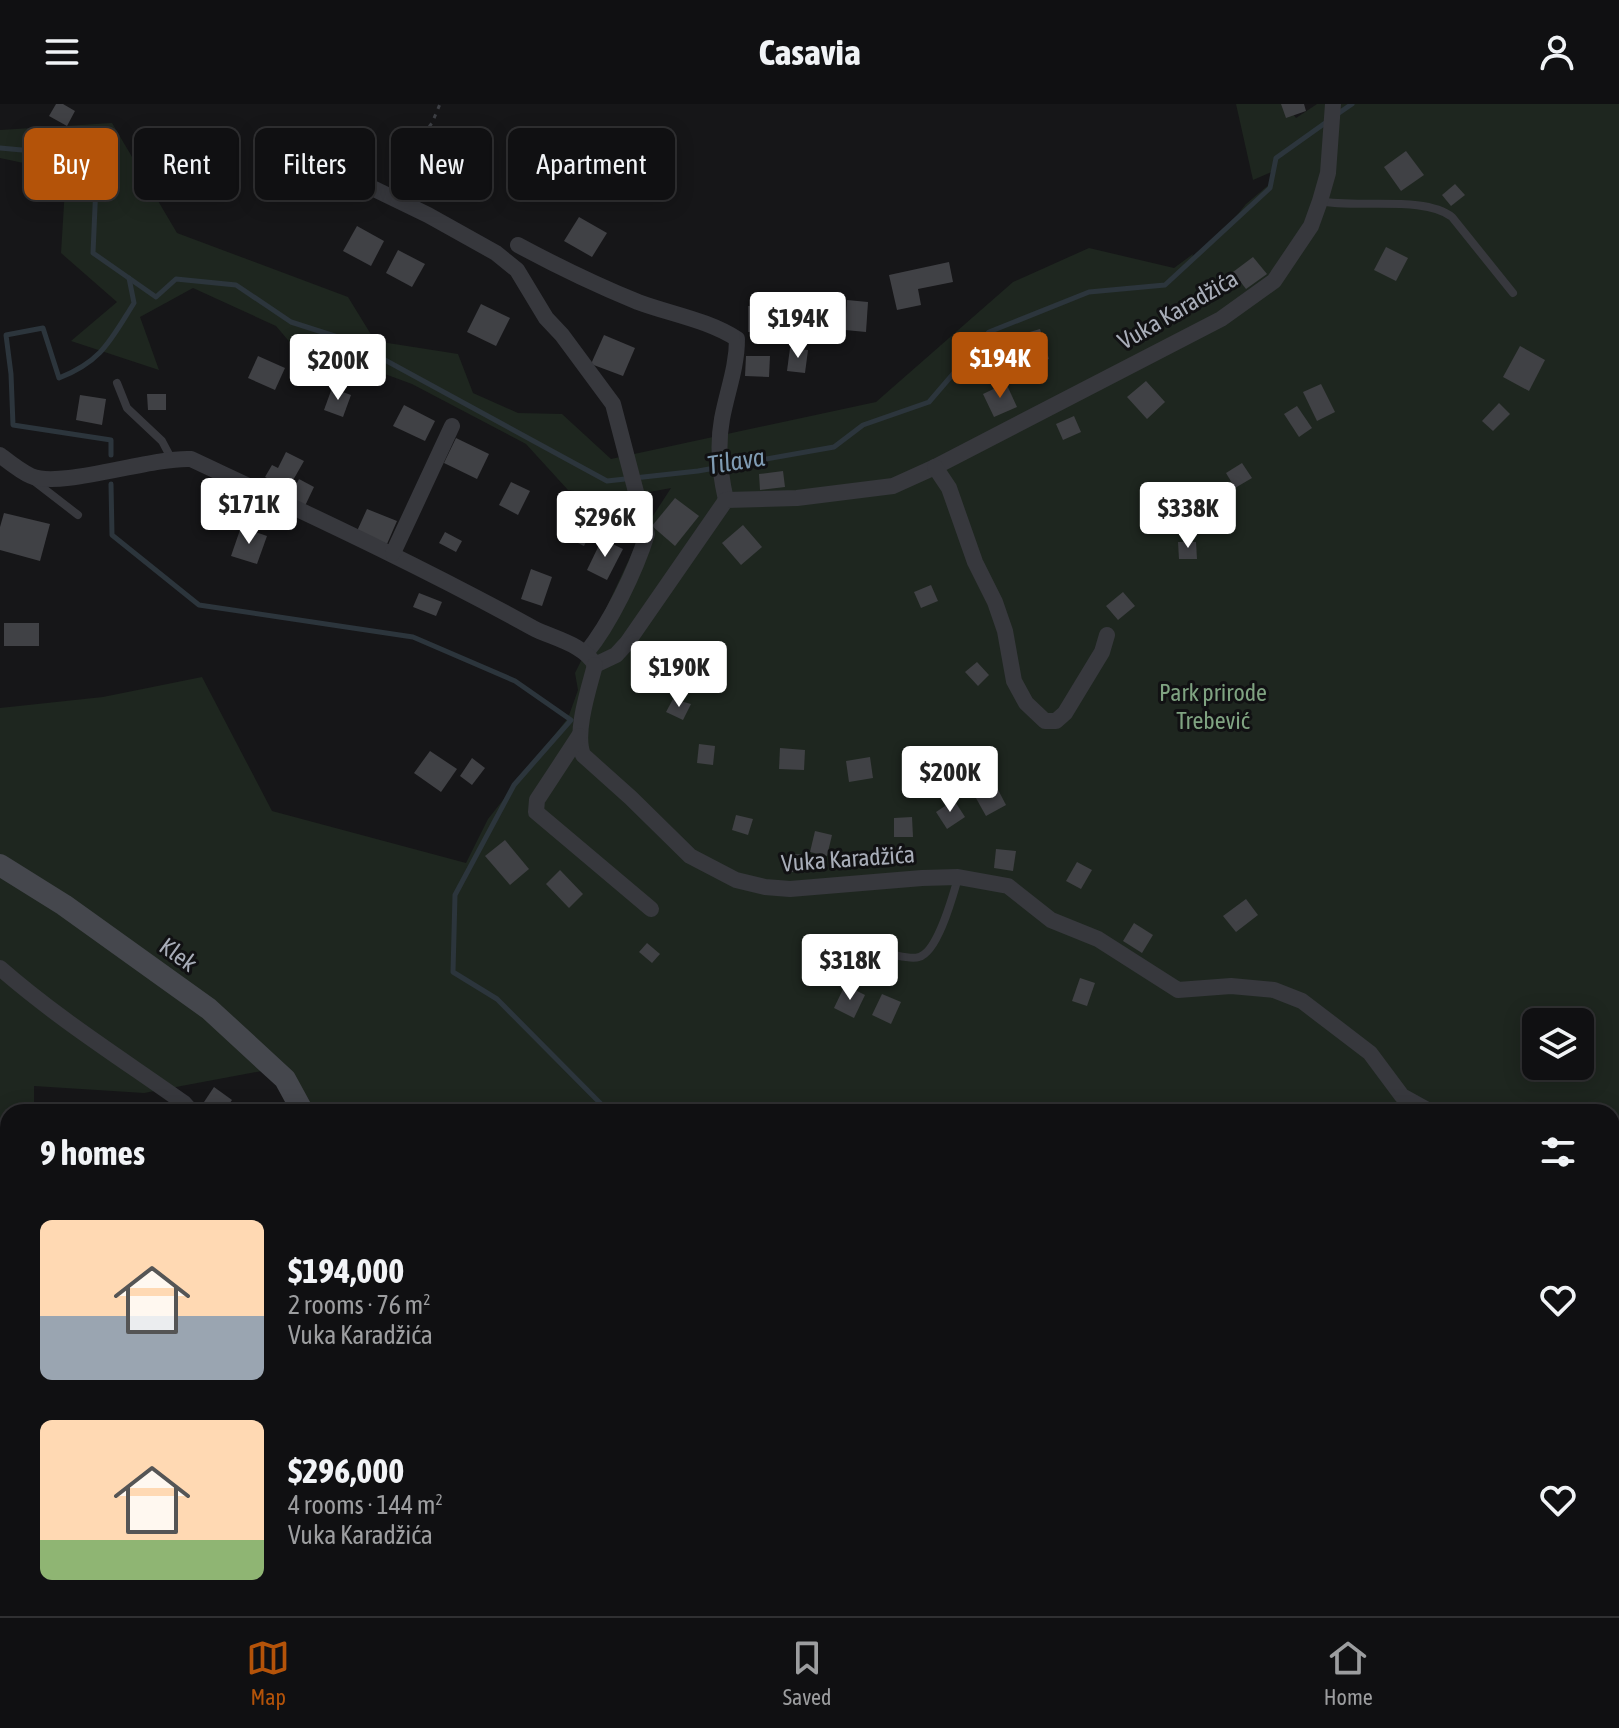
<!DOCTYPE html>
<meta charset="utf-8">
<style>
:root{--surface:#101012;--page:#1e1e20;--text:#f1f3f6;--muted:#9c9d9f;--line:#303032;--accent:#b45309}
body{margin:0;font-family:"Asap Condensed",sans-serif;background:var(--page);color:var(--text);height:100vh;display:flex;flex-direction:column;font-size:30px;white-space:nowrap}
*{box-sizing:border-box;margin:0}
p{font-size:26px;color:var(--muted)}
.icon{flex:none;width:44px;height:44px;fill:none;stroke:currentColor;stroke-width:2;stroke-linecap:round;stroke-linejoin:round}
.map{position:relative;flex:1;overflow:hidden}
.side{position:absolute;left:0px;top:1000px;width:1620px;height:512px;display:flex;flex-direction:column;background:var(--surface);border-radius:24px 24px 0 0;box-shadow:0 4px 20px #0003,0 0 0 2px var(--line)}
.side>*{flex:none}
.hud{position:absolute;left:24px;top:24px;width:800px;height:72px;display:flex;gap:16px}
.controls{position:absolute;left:1522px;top:904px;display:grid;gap:16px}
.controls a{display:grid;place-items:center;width:72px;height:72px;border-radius:12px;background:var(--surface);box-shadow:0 4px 20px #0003,0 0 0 2px var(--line);font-size:40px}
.price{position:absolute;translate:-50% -68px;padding:0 18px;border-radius:8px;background:#fff;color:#222;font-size:26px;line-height:52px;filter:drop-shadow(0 2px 4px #0008)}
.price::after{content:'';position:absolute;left:50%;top:48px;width:24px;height:18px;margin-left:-12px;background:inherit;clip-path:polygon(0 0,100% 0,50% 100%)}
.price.on{background:var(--accent);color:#fff}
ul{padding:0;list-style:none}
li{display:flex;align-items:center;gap:24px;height:200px;padding:0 40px}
li span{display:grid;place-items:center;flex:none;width:224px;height:160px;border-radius:12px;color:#555}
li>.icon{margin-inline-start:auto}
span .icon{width:96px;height:96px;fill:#fffc;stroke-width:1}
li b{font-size:34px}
h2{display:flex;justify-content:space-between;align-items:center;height:96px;padding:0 40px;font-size:34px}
.tag{padding:0 28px;border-radius:12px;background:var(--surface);box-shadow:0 4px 20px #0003,0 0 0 2px var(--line);font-size:28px;line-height:72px}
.tag.on{background:var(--accent);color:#fff}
header{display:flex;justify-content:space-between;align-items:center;height:104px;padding:0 40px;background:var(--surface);font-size:36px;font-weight:700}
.tabs{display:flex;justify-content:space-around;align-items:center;height:112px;border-top:2px solid var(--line);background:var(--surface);font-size:22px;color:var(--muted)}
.tabs a{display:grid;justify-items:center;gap:4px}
.tabs .on{color:var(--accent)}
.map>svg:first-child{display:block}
.green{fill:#1e261f;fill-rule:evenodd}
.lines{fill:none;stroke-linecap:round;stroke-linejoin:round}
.stream{stroke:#2c353c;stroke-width:5}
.building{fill:#404145}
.path{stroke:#3d3f44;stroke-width:3;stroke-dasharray:4 6;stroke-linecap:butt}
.lane{stroke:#37383d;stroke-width:8}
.street{stroke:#37383d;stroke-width:16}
.secondary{stroke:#45474d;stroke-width:22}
.labels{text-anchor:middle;stroke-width:6;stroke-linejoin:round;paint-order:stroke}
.street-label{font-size:24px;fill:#a8adb8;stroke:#111113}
.park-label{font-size:24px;fill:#7fa381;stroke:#111113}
.water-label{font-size:26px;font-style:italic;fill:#7f9bb3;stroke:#111113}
</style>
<header><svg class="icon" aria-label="menu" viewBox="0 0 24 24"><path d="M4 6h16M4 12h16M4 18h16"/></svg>Casavia<svg class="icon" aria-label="person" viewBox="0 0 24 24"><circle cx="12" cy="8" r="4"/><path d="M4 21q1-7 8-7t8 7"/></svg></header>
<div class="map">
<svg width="1619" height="1512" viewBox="0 0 1619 1512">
<rect width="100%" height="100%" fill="#161618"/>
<!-- green -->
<path class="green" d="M1236,0h50l10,14 21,-14h302v1512h-1240l4,-8h1229v-496h-1310l-40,-41 -118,22 -110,-7v26h-26v186l-8,9v-599l103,-11 99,-20 70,134 194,52 22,-44 80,-101 10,-28 -3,-17 12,-24 53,-113 31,-48 -55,10 -48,-8 -42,-46 -114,-60 -38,-14 -53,9 -45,-53 -83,-38 -53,29 19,53 -88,-29 46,-39 -56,-49 5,-81 -66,-14v-28l112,-7 65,110 171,64 27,44 83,13 15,39 45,20 44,1 49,45 265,-57 137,-120 76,-34 85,20 19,-14 -2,8 26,-22 29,-36 25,-21 3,-12 -21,9zM1536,918h44v44h-44z"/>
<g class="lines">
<!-- stream -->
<g class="stream">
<polyline points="1336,11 1352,0"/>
<polyline points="0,44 55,49 96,80 93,149 156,193 176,175 236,181 291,218 350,237 607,377 698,367 834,343 863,321 929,298 989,228 1089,188 1165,181 1270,84 1276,54 1328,17"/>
<path d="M111,351v-15l-98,-15 -2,-51 -5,-39 37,-7 16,50c43,-17 51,-37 75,-75l-5,-25"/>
<polyline points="111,380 112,431 199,501 413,533 515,577 571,616 514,681 455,791 453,868 497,895 609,1008"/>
<polyline points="845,1504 856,1512"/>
</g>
</g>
<!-- building -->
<g class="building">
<polygon points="56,0 63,0 75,7 67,22 49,12"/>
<polygon points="1281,0 1304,0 1306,7 1286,14"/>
<polygon points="547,39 566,50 553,72 534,61"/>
<polygon points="1406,47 1424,71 1401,87 1384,63"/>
<polygon points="300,61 318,72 309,87 291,76"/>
<polygon points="1455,80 1465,91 1451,102 1442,91"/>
<polygon points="579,113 607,129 592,153 564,137"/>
<polygon points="357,122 384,137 371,162 343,147"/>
<polygon points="1386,143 1408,154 1396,177 1374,166"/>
<polygon points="398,146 425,160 412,183 386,169"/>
<polygon points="1253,153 1267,170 1246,185 1233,168"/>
<polygon points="949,158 953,178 918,185 921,201 897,206 889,171"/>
<polygon points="847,196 868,198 866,228 845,226"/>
<polygon points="481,200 510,214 496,242 467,228"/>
<polygon points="748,202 788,203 788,229 748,228"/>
<polygon points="1040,225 1049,255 1022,263 1013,233"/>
<polygon points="604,231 635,244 623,272 591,260"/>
<polygon points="1520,242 1545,256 1529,287 1503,273"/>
<polygon points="790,244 808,246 805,269 787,267"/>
<polygon points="258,252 285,264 275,286 248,274"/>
<polygon points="746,252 770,252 769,273 745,272"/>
<polygon points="1146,277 1165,298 1147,315 1127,293"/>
<polygon points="1006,279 1017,303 994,313 983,290"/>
<polygon points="1321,280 1335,308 1317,317 1303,288"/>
<polygon points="332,284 351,291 343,313 324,306"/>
<polygon points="147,290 166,290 166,306 148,306"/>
<polygon points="80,291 106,295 102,321 76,316"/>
<polygon points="1499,299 1510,310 1493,327 1482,317"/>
<polygon points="404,301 435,317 425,337 393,322"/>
<polygon points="1297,302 1312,324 1299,333 1284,310"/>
<polygon points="1074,312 1081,328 1063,336 1056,320"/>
<polygon points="456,334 489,350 477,375 444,359"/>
<polygon points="286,348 304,357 288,385 265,373 272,361 278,364"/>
<polygon points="1242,359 1252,374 1235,384 1226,369"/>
<polygon points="783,367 785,383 760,386 759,370"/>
<polygon points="299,375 314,383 304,404 288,396"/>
<polygon points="511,378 530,387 518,411 499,401"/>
<polygon points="1170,391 1180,410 1160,421 1149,402"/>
<polygon points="675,394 699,412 675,442 652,422"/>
<polygon points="367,405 397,417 387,440 357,427"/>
<polygon points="4,409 50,420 40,457 0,446 0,423"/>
<polygon points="743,421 762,443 741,461 722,439"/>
<polygon points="572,422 589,431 584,442 566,433"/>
<polygon points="241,423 267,432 257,460 231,452"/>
<polygon points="445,428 462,437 456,448 439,439"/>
<polygon points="602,435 623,445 607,476 587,466"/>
<polygon points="1178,438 1196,438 1197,455 1179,455"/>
<polygon points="531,465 552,473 542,502 521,495"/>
<polygon points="931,481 938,497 921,504 914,488"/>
<polygon points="1123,488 1135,502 1118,516 1106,502"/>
<polygon points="419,489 442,498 436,512 413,503"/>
<rect x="4" y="519" width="35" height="23"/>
<polygon points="977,558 989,571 978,582 965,568"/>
<polygon points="673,595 691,600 683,616 666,608"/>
<polygon points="699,640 715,642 713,661 697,659"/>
<polygon points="780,644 805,646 804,666 779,665"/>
<polygon points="430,647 457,665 441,688 414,669"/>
<polygon points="870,653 873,674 849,678 846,657"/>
<polygon points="472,654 485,664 472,681 460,672"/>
<polygon points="993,676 1006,701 986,712 972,687"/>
<polygon points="954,696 965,713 947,725 936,708"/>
<polygon points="736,711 753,715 748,731 732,726"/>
<polygon points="912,713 913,733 894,733 894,714"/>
<polygon points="815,727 832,731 827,752 810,748"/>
<polygon points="505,736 529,765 510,781 485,752"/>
<polygon points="996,745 1016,747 1013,767 994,764"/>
<polygon points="801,750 801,768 789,768 788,751"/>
<polygon points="1077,758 1092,766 1081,785 1066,777"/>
<polygon points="560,766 583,790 569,804 546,780"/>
<polygon points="1246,795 1258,811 1236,828 1223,812"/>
<polygon points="1134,819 1153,831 1142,849 1123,837"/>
<polygon points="647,839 660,850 652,859 639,848"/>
<polygon points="1080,874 1095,879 1087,902 1072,897"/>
<polygon points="845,881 865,891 854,914 834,904"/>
<polygon points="882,890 901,898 891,920 872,911"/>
<polygon points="214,983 232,996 224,1008 218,1008 204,998"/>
</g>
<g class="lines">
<!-- path -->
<polyline class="path" points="409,84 405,72 405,55 432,19 440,0"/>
<!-- lane -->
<g class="lane">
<path d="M1320,97c37,8 105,-6 132,16l61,76"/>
<polyline points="117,279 127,304 162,337 171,354"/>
<polyline points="34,377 78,411"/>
<path d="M888,850c9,1 23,6 31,3 19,-5 34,-62 39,-79"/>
</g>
<!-- street -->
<g class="street">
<path d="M265,32l163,79 68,38 21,17 29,48 16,17 51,69 34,130c-11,36 -37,90 -61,119"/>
<path d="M518,141c39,21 78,40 120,57 32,12 70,18 99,37 0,28 -10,53 -15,80 -5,27 -2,55 4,81"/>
<path d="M0,351c9,7 20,16 31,21 30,13 119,-19 160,-17 115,54 230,107 342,169 19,10 51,16 62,37l21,-10 11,-12 99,-143 71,-2 96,-12 42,-19 286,-148 53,-38 37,-55 9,-25 8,-28 5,-69"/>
<polyline points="935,363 949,384 975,458 995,498 1005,527 1014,577 1026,599 1045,617 1056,617 1065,609 1102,548 1107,531"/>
<polyline points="393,449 452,322"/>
<path d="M595,561c-6,23 -21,68 -12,90l48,43 59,58 46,24 29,7 25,2 132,-11 36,-1 50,9 43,34 47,19 80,51 53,-4 43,4 28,11 68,52 32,43 29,16"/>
<polyline points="579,632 537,696 536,708 651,805"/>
<path d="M0,864c57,50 122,91 184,135l8,9"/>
<polyline points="1612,1035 1619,1034"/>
<polyline points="0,1483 8,1468"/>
</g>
<!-- secondary -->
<g class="secondary">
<polyline points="0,761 64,801 209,905 285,975 303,1008"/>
<polyline points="294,1512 299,1504"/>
</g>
</g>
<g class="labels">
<!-- street labels -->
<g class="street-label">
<text transform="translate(1178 206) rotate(-30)" y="8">Vuka Karadžića</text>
<text transform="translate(848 755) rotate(-4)" y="8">Vuka Karadžića</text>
<text transform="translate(178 851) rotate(36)" y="8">Klek</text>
</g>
<!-- park labels -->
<g class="park-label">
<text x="1213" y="597">Park prirode<tspan x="1213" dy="28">Trebević</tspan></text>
</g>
<!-- water labels -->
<g class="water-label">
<text transform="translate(736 357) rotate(-9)" y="9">Tilava</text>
</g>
</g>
</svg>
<div class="controls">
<a><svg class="icon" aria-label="layers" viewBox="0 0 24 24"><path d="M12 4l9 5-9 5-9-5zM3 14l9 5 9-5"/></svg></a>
</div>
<b class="price" style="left:798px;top:256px">$194K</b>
<b class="price on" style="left:1000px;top:296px">$194K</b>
<b class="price" style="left:338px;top:298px">$200K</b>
<b class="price" style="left:249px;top:442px">$171K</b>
<b class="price" style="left:1188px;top:446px">$338K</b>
<b class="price" style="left:605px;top:455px">$296K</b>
<b class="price" style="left:679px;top:605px">$190K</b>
<b class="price" style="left:950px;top:710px">$200K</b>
<b class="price" style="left:850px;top:898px">$318K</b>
<div class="hud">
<a class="tag on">Buy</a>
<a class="tag">Rent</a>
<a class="tag">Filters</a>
<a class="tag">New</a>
<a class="tag">Apartment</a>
</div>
<section class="side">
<h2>9 homes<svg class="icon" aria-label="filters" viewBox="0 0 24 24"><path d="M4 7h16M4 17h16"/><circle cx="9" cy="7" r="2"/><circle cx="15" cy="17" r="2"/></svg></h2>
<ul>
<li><span style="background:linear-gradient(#ffd9b3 60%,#9aa5b1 0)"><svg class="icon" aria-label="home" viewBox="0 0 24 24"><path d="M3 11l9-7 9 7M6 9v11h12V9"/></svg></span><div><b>$194,000</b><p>2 rooms · 76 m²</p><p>Vuka Karadžića</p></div><svg class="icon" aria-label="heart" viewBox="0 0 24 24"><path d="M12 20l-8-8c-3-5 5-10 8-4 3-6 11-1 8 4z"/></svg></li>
<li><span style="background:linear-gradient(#ffd9b3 75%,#8fb573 0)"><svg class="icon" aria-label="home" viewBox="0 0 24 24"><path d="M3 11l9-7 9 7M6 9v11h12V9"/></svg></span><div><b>$296,000</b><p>4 rooms · 144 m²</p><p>Vuka Karadžića</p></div><svg class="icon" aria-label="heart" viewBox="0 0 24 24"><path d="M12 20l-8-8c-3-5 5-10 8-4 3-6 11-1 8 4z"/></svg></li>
</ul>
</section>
</div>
<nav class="tabs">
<a class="on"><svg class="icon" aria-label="map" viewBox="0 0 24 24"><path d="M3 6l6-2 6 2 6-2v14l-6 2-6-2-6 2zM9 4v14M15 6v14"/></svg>Map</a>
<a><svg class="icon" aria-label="saved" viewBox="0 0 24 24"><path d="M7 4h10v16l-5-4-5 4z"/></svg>Saved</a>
<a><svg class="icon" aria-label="home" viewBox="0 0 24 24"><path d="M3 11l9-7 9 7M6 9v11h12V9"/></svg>Home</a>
</nav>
